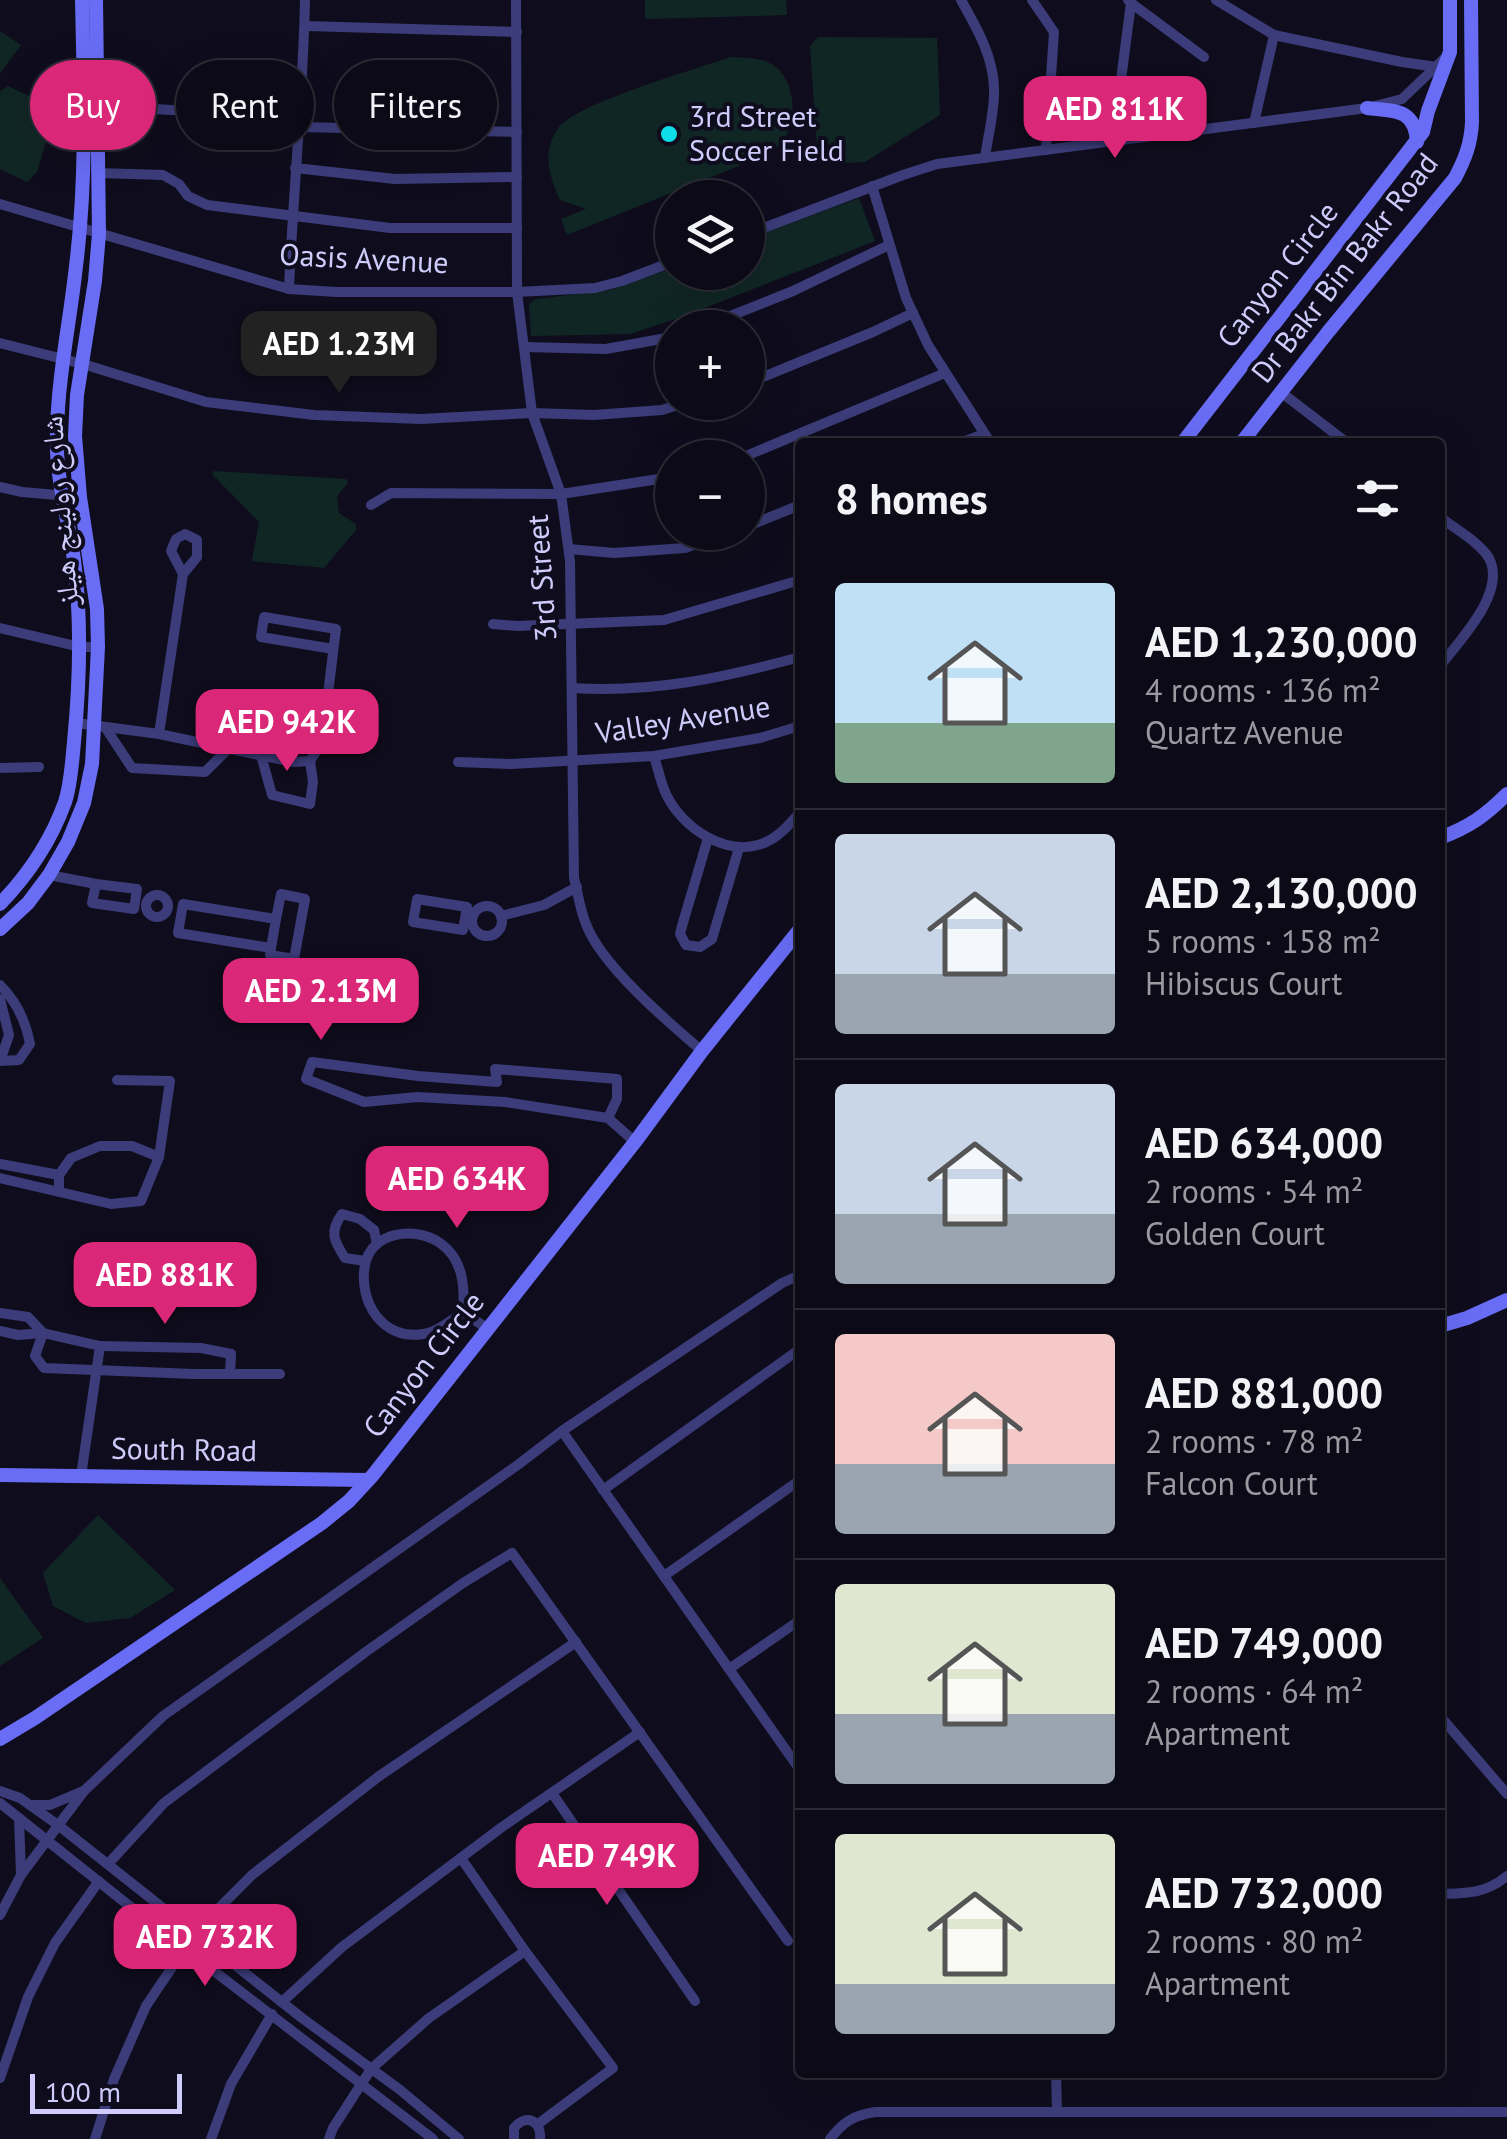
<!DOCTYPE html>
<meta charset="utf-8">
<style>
:root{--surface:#0b0a16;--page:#191823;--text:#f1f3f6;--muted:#9a9aa1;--line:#2b2b35;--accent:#db2777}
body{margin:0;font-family:"PT Sans","Noto Naskh Arabic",sans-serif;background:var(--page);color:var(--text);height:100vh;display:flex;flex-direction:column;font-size:38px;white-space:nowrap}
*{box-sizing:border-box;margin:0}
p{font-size:32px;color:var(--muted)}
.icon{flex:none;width:55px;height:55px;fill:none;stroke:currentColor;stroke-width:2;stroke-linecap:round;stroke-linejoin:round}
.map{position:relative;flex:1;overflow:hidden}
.sheet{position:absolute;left:795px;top:438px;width:650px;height:1640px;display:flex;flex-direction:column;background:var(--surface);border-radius:10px;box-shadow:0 10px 40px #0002,0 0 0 2px var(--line)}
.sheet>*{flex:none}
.guide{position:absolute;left:30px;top:60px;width:615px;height:90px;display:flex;gap:20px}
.fabs{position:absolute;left:655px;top:180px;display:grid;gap:20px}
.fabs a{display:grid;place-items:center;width:110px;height:110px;border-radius:50%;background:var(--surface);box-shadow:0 10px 40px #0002,0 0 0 2px var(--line);font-size:50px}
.scale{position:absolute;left:30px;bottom:25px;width:152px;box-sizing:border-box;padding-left:10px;border:5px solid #cfccfc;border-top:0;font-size:28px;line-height:35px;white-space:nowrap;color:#cfccfc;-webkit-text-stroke:8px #0f0d1d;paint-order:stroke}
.price{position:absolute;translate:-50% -85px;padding:0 22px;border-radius:20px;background:var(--accent);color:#fff;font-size:32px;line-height:65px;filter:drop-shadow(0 2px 5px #0008)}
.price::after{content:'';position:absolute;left:50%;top:60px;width:30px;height:22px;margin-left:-15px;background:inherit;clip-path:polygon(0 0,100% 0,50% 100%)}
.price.selected{background:#222;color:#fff}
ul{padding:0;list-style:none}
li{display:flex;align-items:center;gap:30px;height:250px;padding:0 40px}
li+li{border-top:2px solid var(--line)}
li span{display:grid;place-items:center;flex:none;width:280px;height:200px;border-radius:10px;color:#555}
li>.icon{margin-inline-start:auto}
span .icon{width:120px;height:120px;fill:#fffc;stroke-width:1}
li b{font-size:42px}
h2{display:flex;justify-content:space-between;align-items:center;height:120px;padding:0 40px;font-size:42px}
.pill{padding:0 35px;border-radius:45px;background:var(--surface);box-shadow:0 10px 40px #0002,0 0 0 2px var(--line);font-size:35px;line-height:90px}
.pill.selected{background:var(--accent);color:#fff}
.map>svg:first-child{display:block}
.green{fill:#102625}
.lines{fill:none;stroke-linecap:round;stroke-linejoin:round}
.street{stroke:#3b3c79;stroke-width:10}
.secondary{stroke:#696df6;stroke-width:14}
.poi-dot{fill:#0edce6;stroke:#0f0d1d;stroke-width:4}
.labels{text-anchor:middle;stroke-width:8;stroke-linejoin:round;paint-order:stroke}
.poi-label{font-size:30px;fill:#cfccfc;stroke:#0f0d1d;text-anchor:start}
.street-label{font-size:30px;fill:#cfccfc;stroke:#0f0d1d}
</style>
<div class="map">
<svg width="1507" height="2139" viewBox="0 0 1507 2139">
<rect width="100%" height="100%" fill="#0f0d1d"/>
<!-- green -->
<g class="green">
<polygon points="645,0 786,0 787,15 645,19"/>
<polygon points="0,31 21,45 0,73"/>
<polygon points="818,37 937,38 940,115 865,162 818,164 810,46"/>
<path d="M731,57c14,1 34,0 46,11 15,13 19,41 13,59 -3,10 -12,18 -19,26l-204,82 -6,-16 25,-10 -26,-9c-11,-24 -19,-49 -1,-73 19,-24 137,-58 172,-70z"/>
<polygon points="8,86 56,109 37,172 27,182 0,169 0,91"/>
<polygon points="859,198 875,241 687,315 631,334 531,336 529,304 536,299 610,290 672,268 672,272 748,272 748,239"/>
<polygon points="214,471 346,479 348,483 337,496 339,513 356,524 356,530 324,568 252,561 259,522 212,474"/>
<polygon points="98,1515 175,1590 130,1618 86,1623 53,1606 43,1573"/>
<polygon points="0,1578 43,1638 0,1666"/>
</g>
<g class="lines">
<!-- street -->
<g class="street">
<path d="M516,0l1,292 15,121 29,81 9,67 4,317c4,15 6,32 12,46 15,41 82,98 116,127"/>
<path d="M961,0c15,27 32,55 33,88 1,22 -6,47 -9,70"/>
<polyline points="1032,0 1054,32 1046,150"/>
<polyline points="1216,0 1274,35 1402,62 1437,67"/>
<polyline points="1131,3 1204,57"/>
<polyline points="305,26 517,32"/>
<polyline points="97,106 300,117"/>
<polyline points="1254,123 1274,35"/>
<polyline points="299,127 517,132"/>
<polyline points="1113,141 1131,3 1128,0"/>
<polyline points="295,168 395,179 517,177"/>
<polyline points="98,173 163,175 179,184 188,196 207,205 390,228 517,228"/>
<polyline points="872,186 906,298 928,345 990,442"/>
<polyline points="0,204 289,289 336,292 517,292 595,288 622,281 672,262"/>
<polyline points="748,234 903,175 937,164 1367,108 1402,99 1447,56"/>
<path d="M289,289c4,-96 14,-192 16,-289"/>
<polyline points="700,328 793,291 889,245"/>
<polyline points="0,343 83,364 206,402 314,415 421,419 532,413 594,415 662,410 687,402"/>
<polyline points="524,347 606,349 672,337"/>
<polyline points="748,383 873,332 913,313"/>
<polyline points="1282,393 1346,442"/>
<polyline points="963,442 984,434"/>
<polyline points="741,458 945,373"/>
<polyline points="0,487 22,492 80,497"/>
<polyline points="371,505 391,493 561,494 672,477"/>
<path d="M1440,517c15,12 38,24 49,41 18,34 -29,82 -49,108"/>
<polyline points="748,526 800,505"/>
<polyline points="569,549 614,553 685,548 730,532"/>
<polyline points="493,624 517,626 664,620 800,580"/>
<polyline points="0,628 80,647 98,647"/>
<path d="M572,688c82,5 150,-10 228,-31"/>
<polyline points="76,723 159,734 293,762 310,761 322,742 336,629 264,617 261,637 333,649"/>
<polyline points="105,727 132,768 205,772 228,749"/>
<polyline points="159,734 183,574 197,557 197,540 185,534 176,539 171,551 183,574"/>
<polyline points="261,755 272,795 310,804 313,782 310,761"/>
<path d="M654,756c4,13 7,27 12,38 16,34 61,64 98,49 15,-6 26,-19 36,-31"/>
<polyline points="458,762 511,764 654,756 760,738 800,726"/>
<polyline points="0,768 39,767"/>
<polyline points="708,838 682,926 680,934 686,945 700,947 712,939 739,848"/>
<polyline points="49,875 96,884"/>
<polygon points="96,884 137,889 134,909 92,903"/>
<circle cx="157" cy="906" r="11"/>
<polygon points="417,899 467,907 463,930 413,922"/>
<polygon points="183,904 276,919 271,948 178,933"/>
<circle cx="487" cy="921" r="15"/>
<polyline points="501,916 544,905 577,887"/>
<polyline points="271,948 270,955 294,959 305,899 281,894 276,919"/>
<path d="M0,985c17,17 26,37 30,59l-11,16 -19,1"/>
<polyline points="0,999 9,1035 0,1061"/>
<polyline points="608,1118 505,1102 418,1097 364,1102 306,1079 312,1062 418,1076 497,1082 495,1069 617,1079 617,1099 608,1118 635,1142"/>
<polyline points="0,1164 59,1175"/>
<polyline points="0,1178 111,1204 141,1201 159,1157 170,1081 117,1080"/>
<polyline points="59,1192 59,1175 71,1158 100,1146 132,1146 159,1157"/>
<path d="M365,1261l-20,-3c-11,-17 -16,-26 -3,-44l18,5 14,11 3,14"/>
<path d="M463,1312c-12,8 -25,20 -40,22 -40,7 -65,-32 -58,-69 6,-34 51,-39 75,-22 23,16 25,43 23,69l25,17"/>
<polyline points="0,1313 28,1317 43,1333"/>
<polyline points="0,1331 18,1335 43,1333 100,1346 201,1348 231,1354 230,1374"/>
<polyline points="43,1333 35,1356 44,1368 194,1374 280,1374"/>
<polyline points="562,1431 800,1770"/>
<polyline points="81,1476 100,1346"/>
<polyline points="603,1490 800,1349"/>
<polyline points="664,1576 800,1480"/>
<polyline points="729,1669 800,1620"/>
<polyline points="1440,1716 1507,1794"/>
<polyline points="0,1791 20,1798 58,1825 302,2018 399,2089 459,2139"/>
<polyline points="552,1793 695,2001"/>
<polyline points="0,1803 137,1912 433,2139"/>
<polyline points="33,1805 50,1805 83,1791"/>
<polyline points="19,1818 21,1874"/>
<polyline points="461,1858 525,1951 613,2068 538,2124"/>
<polyline points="108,1864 164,1803 367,1651 463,1583 512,1553 788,1941"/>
<path d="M1440,1894c27,-1 45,0 67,-18"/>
<polyline points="0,1915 21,1875 84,1791 163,1716 519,1464 562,1431 782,1283 800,1275"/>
<polyline points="194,1933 252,1875 378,1777 576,1642"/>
<polyline points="282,2002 342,1947 502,1827 640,1732"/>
<polyline points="1056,2072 1057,2112"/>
<polyline points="0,2078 28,1997 55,1943 99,1881"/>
<polyline points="95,2139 114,2079 146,2006 185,1948"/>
<polyline points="211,2139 231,2084 272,2014"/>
<polyline points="329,2139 333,2128 371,2069 429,2018 525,1951"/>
<path d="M514,2139v-11c12,-15 28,-7 26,11"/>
<path d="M830,2139c13,-17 24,-24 45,-27h632"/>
</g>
<!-- secondary -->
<g class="secondary">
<path d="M1367,108c27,3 48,0 50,34"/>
<polyline points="1183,442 1423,132 1428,111 1450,52 1450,0"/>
<path d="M1242,442l86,-110 127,-154c10,-19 16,-34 17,-56l-1,-122"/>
<path d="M1440,838c29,-11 45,-22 67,-44"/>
<path d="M0,904c29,-30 51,-63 65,-102 6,-18 7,-40 9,-60 6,-61 8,-121 0,-182 -6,-43 -19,-84 -17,-128 1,-56 13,-110 19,-166 11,-87 8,-178 6,-266"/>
<polyline points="0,929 28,903 49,875 68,842 84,803 92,764 98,647 97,609 80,497 75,436 77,395 95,281 99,234 96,0"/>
<polyline points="1440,1326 1467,1318 1507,1300"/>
<polyline points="0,1475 368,1480"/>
<polyline points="0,1739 35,1718 322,1523 349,1501 373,1475 635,1142 702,1051 800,929"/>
</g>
</g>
<!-- markers -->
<circle class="poi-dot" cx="669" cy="134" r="10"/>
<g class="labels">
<!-- poi labels -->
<g class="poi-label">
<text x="689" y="127">3rd Street<tspan x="689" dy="34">Soccer Field</tspan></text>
</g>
<!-- street labels -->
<g class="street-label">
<text transform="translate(364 259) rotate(3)" y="10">Oasis Avenue</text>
<text transform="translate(1345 268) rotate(-52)" y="10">Dr Bakr Bin Bakr Road</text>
<text transform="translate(1278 275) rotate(-52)" y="10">Canyon Circle</text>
<text transform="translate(60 511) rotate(-95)" y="10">شارع رولينج هيلز</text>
<text transform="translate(542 578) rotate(-94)" y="10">3rd Street</text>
<text transform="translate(683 720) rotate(-9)" y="10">Valley Avenue</text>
<text transform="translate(424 1365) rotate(-52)" y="10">Canyon Circle</text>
<text transform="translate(184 1450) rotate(1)" y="10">South Road</text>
</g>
</g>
</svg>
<div class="fabs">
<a><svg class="icon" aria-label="layers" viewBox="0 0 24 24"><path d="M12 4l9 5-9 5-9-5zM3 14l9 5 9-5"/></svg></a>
<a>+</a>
<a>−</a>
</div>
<div class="scale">100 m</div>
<b class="price" style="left:1115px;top:161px">AED 811K</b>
<b class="price selected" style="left:339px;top:396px">AED 1.23M</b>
<b class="price" style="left:287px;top:774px">AED 942K</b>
<b class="price" style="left:321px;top:1043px">AED 2.13M</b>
<b class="price" style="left:457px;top:1231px">AED 634K</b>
<b class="price" style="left:165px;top:1327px">AED 881K</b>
<b class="price" style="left:607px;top:1908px">AED 749K</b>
<b class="price" style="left:205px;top:1989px">AED 732K</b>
<div class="guide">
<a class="pill selected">Buy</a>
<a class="pill">Rent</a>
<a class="pill">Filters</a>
</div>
<section class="sheet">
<h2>8 homes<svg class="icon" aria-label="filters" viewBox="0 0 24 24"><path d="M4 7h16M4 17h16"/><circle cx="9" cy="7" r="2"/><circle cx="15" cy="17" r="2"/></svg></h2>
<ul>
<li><span style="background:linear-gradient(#bfe0f5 70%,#7fa58c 0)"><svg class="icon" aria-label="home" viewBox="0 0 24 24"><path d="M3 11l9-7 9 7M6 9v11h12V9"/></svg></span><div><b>AED 1,230,000</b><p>4 rooms · 136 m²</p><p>Quartz Avenue</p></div></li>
<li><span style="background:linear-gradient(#c9d6e8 70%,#9aa5b1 0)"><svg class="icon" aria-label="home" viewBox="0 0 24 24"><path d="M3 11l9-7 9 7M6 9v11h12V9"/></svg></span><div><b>AED 2,130,000</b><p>5 rooms · 158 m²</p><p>Hibiscus Court</p></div></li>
<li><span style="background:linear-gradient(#c9d6e8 65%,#9aa5b1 0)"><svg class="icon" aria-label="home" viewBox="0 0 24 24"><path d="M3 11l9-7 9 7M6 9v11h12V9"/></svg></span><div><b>AED 634,000</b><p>2 rooms · 54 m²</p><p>Golden Court</p></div></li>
<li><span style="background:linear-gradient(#f6c9c9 65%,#9aa5b1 0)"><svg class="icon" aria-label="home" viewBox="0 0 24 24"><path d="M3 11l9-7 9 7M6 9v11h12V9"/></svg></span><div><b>AED 881,000</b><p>2 rooms · 78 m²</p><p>Falcon Court</p></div></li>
<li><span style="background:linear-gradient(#dfe7d0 65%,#9aa5b1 0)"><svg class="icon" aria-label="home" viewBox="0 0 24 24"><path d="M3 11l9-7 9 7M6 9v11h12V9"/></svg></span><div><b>AED 749,000</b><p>2 rooms · 64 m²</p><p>Apartment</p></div></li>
<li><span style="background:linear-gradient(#dfe7d0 75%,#9aa5b1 0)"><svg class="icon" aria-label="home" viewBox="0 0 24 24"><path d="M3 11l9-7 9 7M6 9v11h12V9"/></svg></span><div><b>AED 732,000</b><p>2 rooms · 80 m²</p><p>Apartment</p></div></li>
</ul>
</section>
</div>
